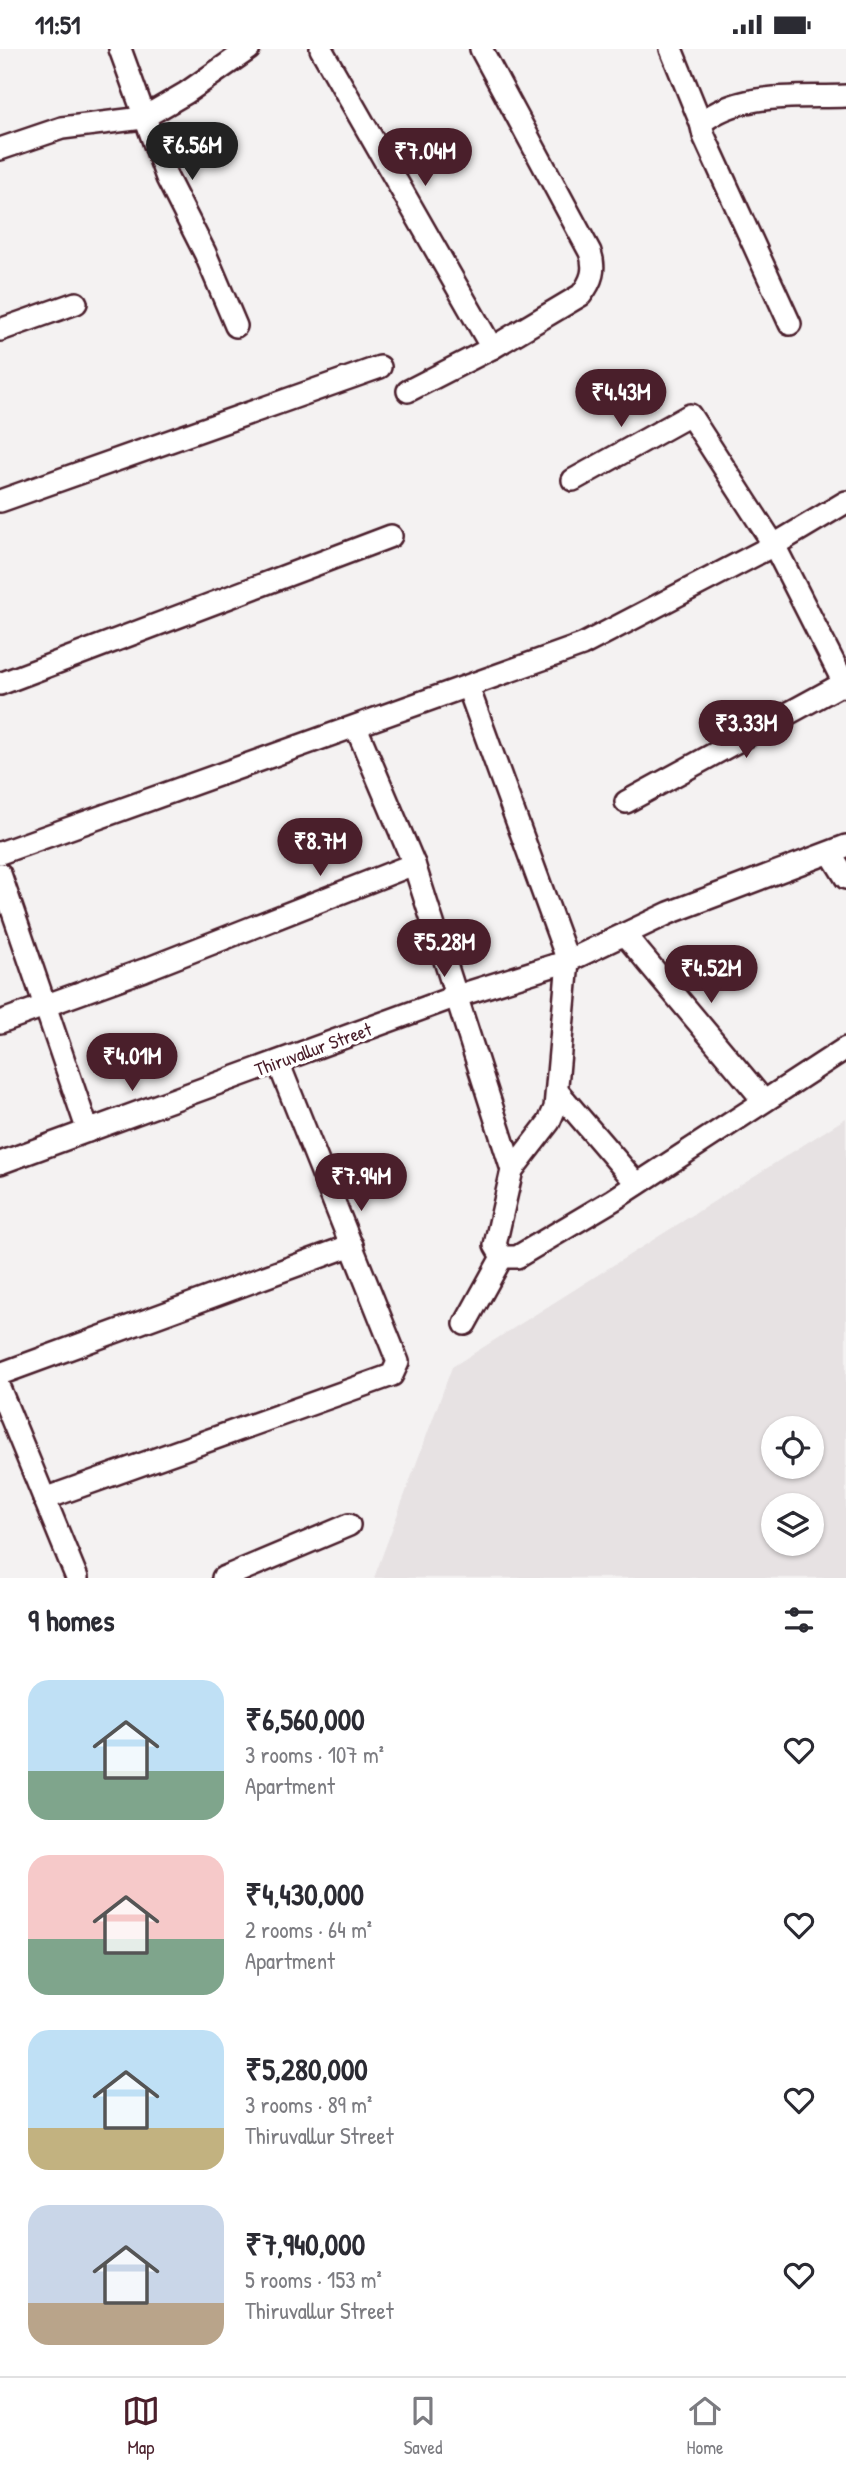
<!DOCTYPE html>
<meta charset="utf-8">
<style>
:root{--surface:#fff;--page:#f7f7f7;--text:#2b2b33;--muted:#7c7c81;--line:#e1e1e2;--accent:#4a1f2b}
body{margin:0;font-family:"Patrick Hand",sans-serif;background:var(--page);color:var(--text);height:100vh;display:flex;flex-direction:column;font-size:26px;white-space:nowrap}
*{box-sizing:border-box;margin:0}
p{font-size:23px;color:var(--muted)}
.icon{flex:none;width:38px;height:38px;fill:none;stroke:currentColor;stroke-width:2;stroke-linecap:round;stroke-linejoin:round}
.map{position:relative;height:1529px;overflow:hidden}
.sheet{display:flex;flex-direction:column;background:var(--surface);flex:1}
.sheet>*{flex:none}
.controls{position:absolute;left:761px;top:1367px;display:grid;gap:14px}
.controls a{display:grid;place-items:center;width:63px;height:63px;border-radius:50%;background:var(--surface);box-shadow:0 2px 5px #0004;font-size:35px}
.price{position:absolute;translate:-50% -60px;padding:0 16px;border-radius:24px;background:var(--accent);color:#fff;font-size:23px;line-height:46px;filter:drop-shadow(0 2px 4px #0008)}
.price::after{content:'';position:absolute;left:50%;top:42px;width:21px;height:16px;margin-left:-10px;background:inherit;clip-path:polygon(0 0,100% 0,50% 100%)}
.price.current{background:#222;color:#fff}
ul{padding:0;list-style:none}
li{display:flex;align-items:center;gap:21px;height:175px;padding:0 28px}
li span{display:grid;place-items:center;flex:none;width:196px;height:140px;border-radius:21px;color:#555}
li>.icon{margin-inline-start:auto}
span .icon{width:84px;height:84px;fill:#fffc;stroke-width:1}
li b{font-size:30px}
h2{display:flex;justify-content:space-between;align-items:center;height:84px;padding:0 28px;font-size:30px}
.status{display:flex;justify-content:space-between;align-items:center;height:49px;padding:0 35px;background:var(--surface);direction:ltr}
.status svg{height:19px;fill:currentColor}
.dock{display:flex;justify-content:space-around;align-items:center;height:98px;border-top:2px solid var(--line);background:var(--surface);font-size:19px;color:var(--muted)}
.dock a{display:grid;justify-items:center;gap:4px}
.dock .current{color:var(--accent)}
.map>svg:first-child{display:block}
.built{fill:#e7e2e3;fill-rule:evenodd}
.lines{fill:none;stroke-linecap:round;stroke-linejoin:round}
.street-casing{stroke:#4a1f2b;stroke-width:26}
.street{stroke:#fff;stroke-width:21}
.labels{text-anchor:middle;stroke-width:7;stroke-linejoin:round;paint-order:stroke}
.street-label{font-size:19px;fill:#4a1f2b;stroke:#fff}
</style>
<div class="status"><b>11:51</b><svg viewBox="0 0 49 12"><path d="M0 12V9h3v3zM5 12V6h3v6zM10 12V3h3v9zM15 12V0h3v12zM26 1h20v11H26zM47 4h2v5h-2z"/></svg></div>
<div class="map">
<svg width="846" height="1529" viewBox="0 0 846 1529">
<rect width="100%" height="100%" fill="#f4f2f2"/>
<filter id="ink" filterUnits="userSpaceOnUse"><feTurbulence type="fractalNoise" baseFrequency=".0143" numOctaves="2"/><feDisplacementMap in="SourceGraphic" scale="14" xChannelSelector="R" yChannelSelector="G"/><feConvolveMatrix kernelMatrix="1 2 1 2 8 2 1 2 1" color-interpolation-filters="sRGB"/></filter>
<g filter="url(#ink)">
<!-- built -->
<path class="built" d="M846,1069v460h-472l78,-211zM774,1379h38v39h-38zM774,1456h38v38h-38z"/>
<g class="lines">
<!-- street casing -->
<g class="street-casing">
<g id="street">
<polyline points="120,0 167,129 205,204 236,277"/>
<polyline points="321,0 492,299"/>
<polyline points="671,0 701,74"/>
<polyline points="0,100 62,79 143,69 186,44 249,0"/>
<path d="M790,275l-86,-188 -3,-13c39,-32 97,-25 145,-27"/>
<polyline points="0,281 76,254"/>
<path d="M408,342l84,-43 89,-53c11,-14 15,-26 9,-43l-109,-203"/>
<polyline points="573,431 690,366 774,496 846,638"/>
<polyline points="0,452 380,318"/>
<polyline points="0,635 391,487"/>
<polyline points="468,638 568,912 555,1059 549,1073 512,1121"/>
<polyline points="626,753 846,633"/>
<polyline points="0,804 582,596 774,496 846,453"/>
<polyline points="831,805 846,829"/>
<polyline points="414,815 512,1121 495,1196 502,1208"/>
<polyline points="0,825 88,1082"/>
<polyline points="625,886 764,1052"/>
<polyline points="0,973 144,921 414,815 356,678"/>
<polyline points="558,1043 637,1135"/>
<polyline points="0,1114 457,947 568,912 669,864 846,797"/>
<polyline points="502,1208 517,1208 613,1151 846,999"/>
<polyline points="465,1275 502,1208"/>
<polyline points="0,1325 352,1196"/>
<polyline points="0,1341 77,1529"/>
<polyline points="44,1450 392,1326 398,1313 278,1013"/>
<polyline points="223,1529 349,1476"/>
</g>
</g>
<!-- street -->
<use href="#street" class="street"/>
</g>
</g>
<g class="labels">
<!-- street labels -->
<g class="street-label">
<text transform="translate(313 1000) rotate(-20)" y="7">Thiruvallur Street</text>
</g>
</g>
</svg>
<div class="controls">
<a><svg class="icon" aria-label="locate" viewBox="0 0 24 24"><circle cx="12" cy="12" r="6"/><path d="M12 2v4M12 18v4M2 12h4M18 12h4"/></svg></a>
<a><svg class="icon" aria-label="layers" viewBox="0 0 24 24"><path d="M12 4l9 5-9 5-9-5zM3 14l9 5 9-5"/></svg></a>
</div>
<b class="price current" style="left:192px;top:133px">₹6.56M</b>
<b class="price" style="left:425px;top:139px">₹7.04M</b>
<b class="price" style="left:621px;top:380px">₹4.43M</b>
<b class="price" style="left:746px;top:711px">₹3.33M</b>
<b class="price" style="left:320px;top:829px">₹8.7M</b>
<b class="price" style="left:444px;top:930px">₹5.28M</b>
<b class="price" style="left:711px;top:956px">₹4.52M</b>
<b class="price" style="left:132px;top:1044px">₹4.01M</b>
<b class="price" style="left:361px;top:1164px">₹7.94M</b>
</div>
<section class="sheet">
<h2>9 homes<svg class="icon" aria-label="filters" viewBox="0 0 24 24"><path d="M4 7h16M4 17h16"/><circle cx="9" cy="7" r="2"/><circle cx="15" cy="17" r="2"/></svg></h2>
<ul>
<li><span style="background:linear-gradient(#bfe0f5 65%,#7fa58c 0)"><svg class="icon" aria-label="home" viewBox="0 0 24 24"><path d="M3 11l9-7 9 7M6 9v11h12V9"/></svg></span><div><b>₹6,560,000</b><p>3 rooms · 107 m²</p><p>Apartment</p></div><svg class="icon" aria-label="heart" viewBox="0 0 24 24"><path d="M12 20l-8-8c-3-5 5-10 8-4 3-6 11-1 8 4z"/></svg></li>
<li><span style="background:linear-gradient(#f6c9c9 60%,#7fa58c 0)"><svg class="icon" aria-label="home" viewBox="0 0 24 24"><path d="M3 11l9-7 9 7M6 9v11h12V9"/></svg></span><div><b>₹4,430,000</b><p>2 rooms · 64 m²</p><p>Apartment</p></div><svg class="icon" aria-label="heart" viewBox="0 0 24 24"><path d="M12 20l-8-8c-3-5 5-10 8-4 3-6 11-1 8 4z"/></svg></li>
<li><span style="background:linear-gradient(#bfe0f5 70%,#c2b280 0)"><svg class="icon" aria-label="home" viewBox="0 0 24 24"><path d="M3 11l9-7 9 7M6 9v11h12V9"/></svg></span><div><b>₹5,280,000</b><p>3 rooms · 89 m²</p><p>Thiruvallur Street</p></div><svg class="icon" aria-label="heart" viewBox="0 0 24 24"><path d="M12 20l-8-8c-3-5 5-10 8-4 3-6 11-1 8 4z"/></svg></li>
<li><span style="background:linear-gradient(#c9d6e8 70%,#b9a48a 0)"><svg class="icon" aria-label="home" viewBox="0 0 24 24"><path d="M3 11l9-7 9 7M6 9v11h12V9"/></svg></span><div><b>₹7,940,000</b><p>5 rooms · 153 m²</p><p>Thiruvallur Street</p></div><svg class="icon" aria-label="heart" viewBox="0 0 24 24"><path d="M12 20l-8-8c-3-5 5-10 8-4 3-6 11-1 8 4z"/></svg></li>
</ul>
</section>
<nav class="dock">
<a class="current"><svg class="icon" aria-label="map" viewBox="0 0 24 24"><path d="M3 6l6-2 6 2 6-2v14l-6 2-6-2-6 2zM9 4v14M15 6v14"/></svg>Map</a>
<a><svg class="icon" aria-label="saved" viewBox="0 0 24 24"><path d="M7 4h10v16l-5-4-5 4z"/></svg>Saved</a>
<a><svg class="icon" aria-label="home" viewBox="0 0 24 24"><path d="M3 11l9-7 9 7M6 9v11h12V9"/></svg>Home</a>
</nav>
